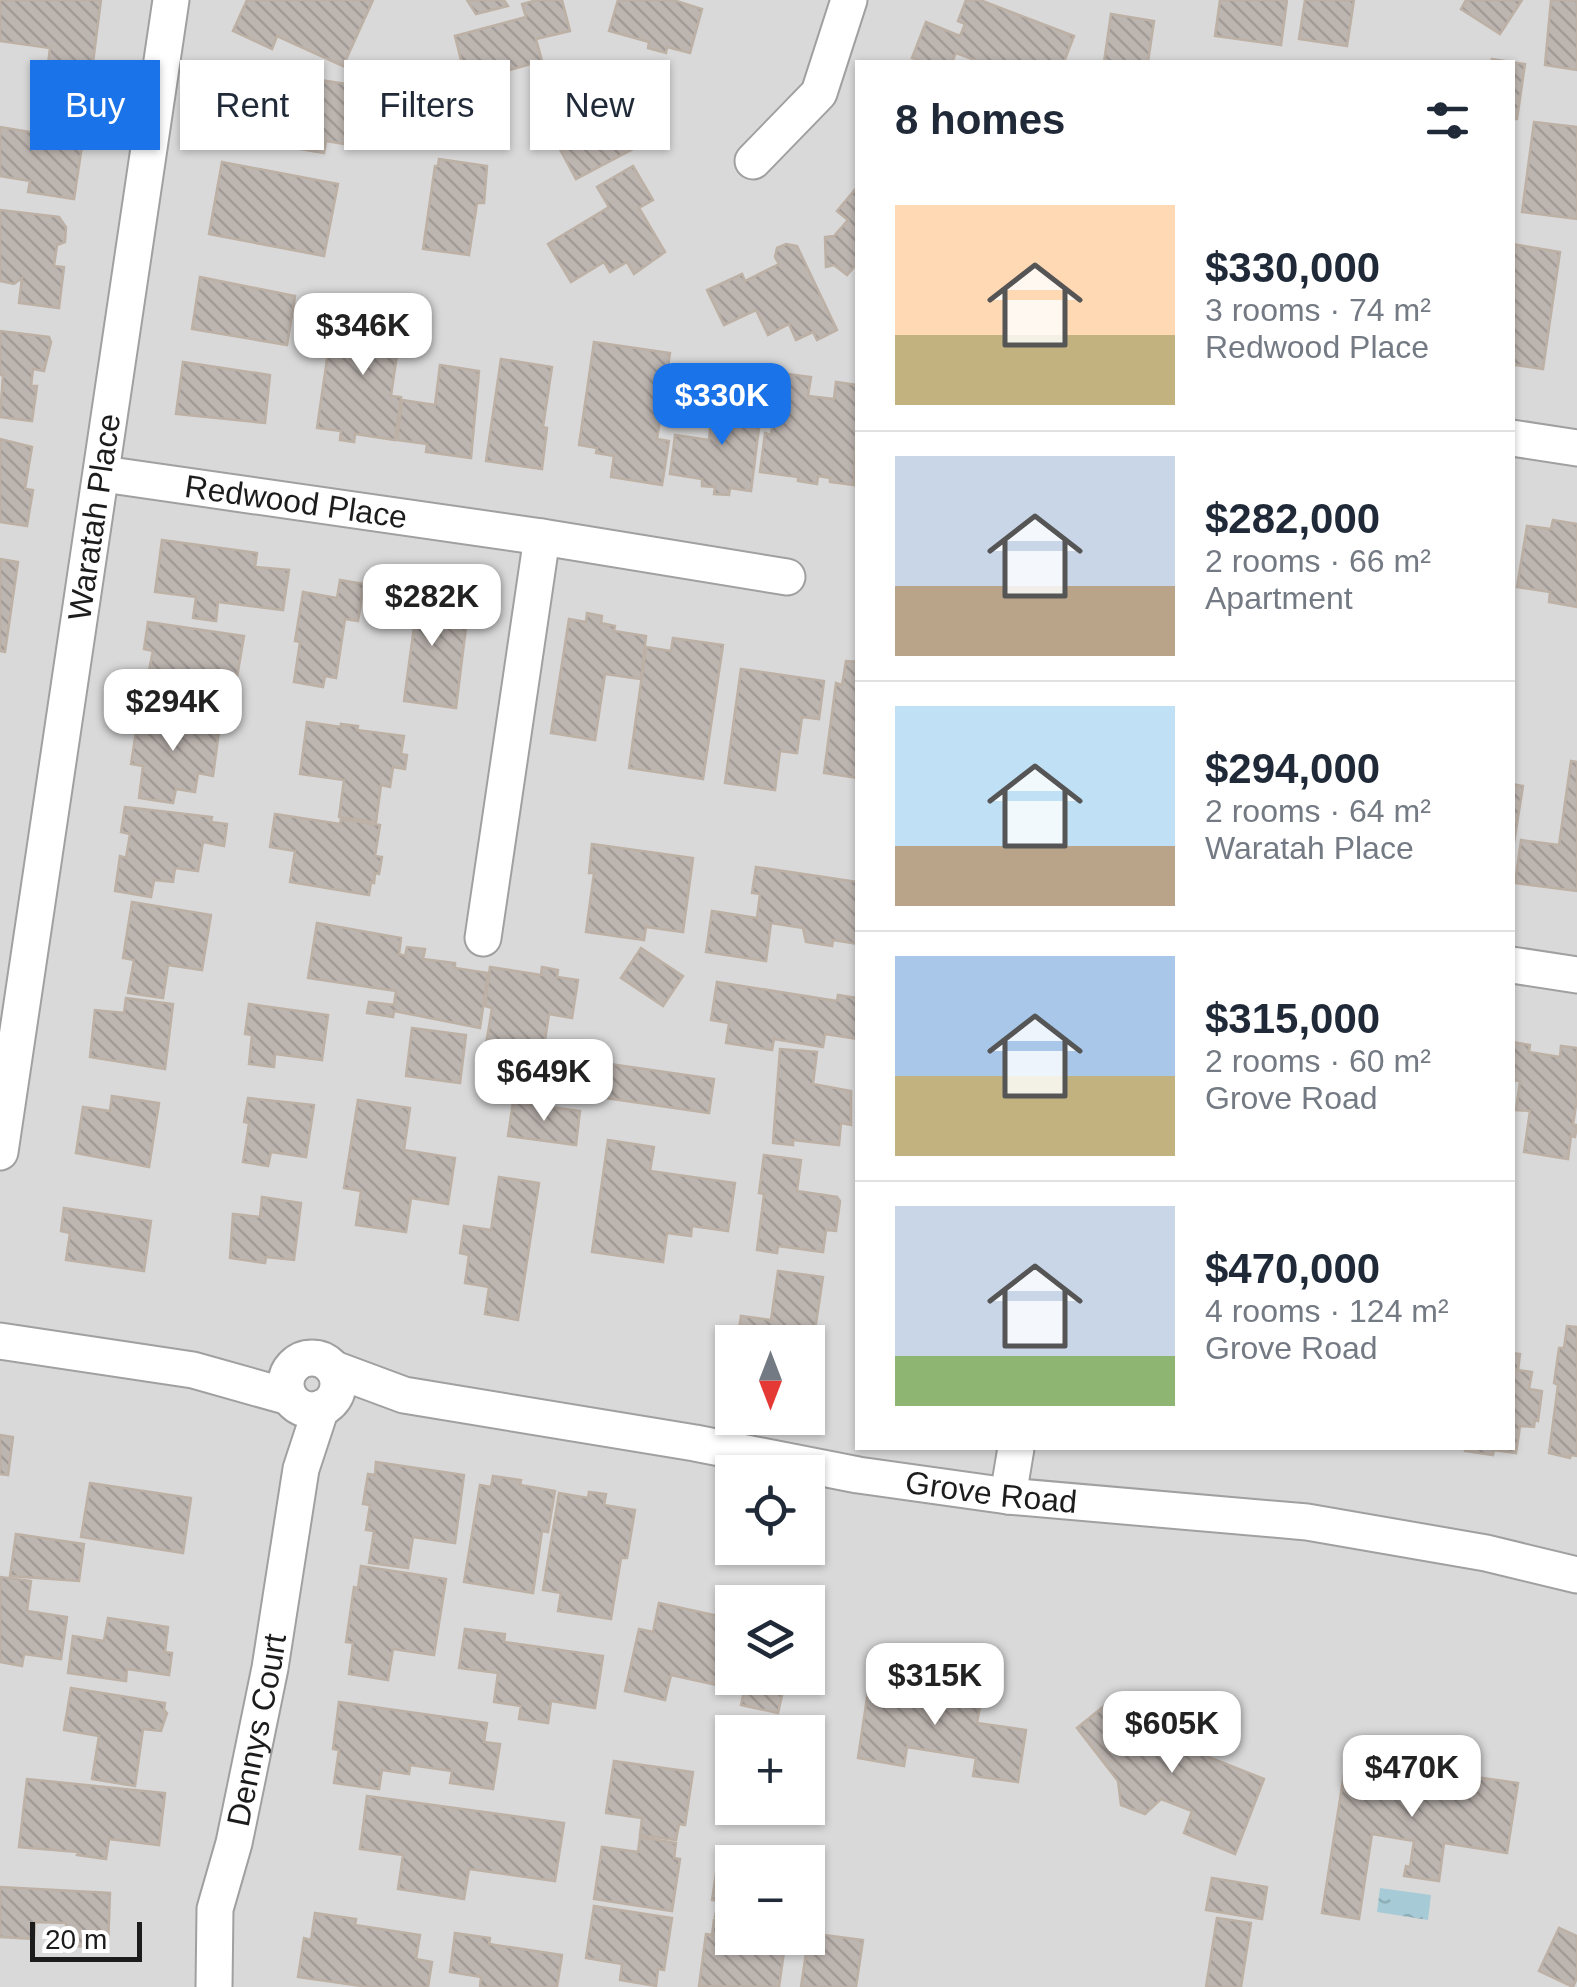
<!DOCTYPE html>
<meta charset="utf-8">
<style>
:root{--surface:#fff;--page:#f2f2f3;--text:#1f2937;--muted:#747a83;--line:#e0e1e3;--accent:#1a73e8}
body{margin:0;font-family:Helvetica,sans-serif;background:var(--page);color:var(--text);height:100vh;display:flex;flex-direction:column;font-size:38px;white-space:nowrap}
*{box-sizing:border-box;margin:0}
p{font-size:32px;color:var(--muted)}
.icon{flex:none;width:55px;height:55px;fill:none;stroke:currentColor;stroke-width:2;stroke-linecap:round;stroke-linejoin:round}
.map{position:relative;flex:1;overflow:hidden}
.details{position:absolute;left:855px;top:60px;width:660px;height:1390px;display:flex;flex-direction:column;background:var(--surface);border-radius:0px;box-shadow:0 2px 8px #0004}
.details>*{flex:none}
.banner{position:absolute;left:30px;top:60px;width:675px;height:90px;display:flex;gap:20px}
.needle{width:65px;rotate:180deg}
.buttons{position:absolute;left:715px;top:1325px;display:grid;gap:20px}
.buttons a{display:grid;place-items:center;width:110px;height:110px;border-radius:0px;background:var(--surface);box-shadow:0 2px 8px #0004;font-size:50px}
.scale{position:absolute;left:30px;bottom:25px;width:112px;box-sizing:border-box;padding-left:10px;border:5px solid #1c1c1c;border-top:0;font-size:28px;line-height:35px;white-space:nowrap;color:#1c1c1c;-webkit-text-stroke:8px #fff;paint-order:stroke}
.price{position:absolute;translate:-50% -85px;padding:0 22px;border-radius:20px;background:#fff;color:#222;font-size:32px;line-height:65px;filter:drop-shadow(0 2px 5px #0008)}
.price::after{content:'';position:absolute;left:50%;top:60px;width:30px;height:22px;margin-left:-15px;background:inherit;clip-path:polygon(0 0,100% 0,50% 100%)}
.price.selected{background:var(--accent);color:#fff}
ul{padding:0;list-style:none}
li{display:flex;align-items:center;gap:30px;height:250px;padding:0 40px}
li+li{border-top:2px solid var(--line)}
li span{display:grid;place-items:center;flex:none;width:280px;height:200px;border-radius:0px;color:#555}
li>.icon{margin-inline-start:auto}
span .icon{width:120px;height:120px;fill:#fffc;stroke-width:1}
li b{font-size:42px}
h2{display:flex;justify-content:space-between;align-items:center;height:120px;padding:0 40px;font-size:42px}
.pill{padding:0 35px;border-radius:0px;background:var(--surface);box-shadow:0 2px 8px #0004;font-size:35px;line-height:90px}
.pill.selected{background:var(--accent);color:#fff}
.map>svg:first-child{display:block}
.residential{fill:#dad9d9;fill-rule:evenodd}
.water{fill:url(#water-ripples)}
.building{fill:url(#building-back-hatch);stroke:#bdb1a6;stroke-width:2.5}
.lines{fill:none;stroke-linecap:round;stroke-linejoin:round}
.street-casing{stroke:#a0a0a0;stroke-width:39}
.street{stroke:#fff;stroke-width:35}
.labels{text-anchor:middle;stroke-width:8;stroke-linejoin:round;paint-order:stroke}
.street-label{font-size:32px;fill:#1c1c1c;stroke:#fff}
</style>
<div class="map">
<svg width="1577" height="1987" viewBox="0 0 1577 1987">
<defs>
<pattern id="water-ripples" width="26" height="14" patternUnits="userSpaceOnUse" patternTransform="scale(2.5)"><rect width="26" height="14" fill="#a6cbd7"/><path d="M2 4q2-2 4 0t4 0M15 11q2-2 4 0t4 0" fill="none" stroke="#8eaeb8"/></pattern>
<pattern id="building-back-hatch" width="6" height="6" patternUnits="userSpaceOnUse" patternTransform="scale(2.5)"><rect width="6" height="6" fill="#bdb5b0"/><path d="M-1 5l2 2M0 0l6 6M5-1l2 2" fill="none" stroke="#a29b97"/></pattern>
</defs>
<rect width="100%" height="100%" fill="#edeae3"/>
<!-- residential -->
<path class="residential" d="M0,0h1577v1987h-1577zM858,62h654v1386h-654zM732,1342h76v76h-76zM732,1472h76v76h-76zM732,1602h76v76h-76zM732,1732h76v76h-76zM732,1862h76v76h-76z"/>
<!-- water -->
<polygon class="water" points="1380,1888 1431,1895 1428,1920 1377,1912"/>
<!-- building -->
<g class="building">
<polygon points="0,0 101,0 92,70 48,64 50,48 0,41"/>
<polygon points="247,0 373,0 343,66 277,36 272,49 233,31"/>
<polygon points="467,0 504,0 508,6 476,14"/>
<polygon points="537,0 562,0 570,31 536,39 542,61 506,71 507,76 489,81 488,75 466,81 455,36 526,17 522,4"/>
<polygon points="618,0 673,0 702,9 690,53 667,47 666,53 648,48 649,42 609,31"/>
<polygon points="966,0 980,0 1074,36 1064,62 980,62 956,53 952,62 924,62 912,58 926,22 960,36 965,24 958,21"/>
<polygon points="1220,0 1287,0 1281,45 1215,36"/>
<polygon points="1305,0 1354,0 1347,46 1299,39"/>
<polygon points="1466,0 1522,0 1500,34 1461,9"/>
<polygon points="1551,0 1577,0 1577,70 1545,65"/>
<polygon points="1111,14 1154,21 1148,62 1104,62"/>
<polygon points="1492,59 1525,64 1517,119 1512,119 1512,62 1491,62"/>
<polygon points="236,63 275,69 274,73 380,89 374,129 354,126 351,145 326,141 324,153 300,149 302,138 272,134 271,142 225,135 229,108 226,108"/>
<polygon points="47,100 88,106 74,199 28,192 30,181 0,176 0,127 42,134"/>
<polygon points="624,100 650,140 576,179 556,142"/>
<polygon points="1534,122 1577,127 1577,219 1522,212"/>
<polygon points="439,159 487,166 484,203 477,203 469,255 423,249 435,166 438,166"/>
<polygon points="222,162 338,184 324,256 209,234"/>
<polygon points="633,166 653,200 639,208 665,252 634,274 627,262 610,272 604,262 571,282 548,244 609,207 597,187"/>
<polygon points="858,186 858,267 855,266 847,275 834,265 826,267 825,237 834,236 848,220 837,211"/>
<polygon points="0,210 59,217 66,227 65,242 57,245 54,266 64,267 59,308 19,303 22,278 14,284 0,281"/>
<polygon points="786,244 797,246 837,330 817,340 813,332 796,340 789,324 768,335 756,310 724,325 707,290 742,274 745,281 779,264 775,257 777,248"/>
<polygon points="1512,244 1560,252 1543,369 1515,365 1512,362"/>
<polygon points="200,277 295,296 287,345 192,329"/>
<polygon points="360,306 403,313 391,396 401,397 395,440 355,434 354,442 340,440 341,431 317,428 331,332 355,335"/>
<polygon points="0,331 49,337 51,342 44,371 33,369 31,386 37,386 32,421 0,417 3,375 0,375"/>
<polygon points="594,342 670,353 657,439 669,441 662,485 611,477 614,456 596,453 597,448 579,445"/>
<polygon points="501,359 552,367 543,427 547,428 542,469 486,461"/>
<polygon points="183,362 270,375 265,423 176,414"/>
<polygon points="440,365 479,371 471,458 426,452 427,444 397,440 402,400 435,405"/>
<polygon points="780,373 811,377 808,396 834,399 836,382 858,385 854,485 830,482 830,478 818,476 817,484 798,481 798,477 760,472 765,433 771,435"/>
<polygon points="714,398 762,404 751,491 730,488 729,495 714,494 715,487 702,486 702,479 670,474 675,435 709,440"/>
<polygon points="0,439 32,447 25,489 33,490 27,526 0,522"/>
<polygon points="1553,520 1577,524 1577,607 1549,602 1550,592 1517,587 1527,526 1551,529"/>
<polygon points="162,540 257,553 255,567 289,570 283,610 218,602 216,621 193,618 196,597 155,592"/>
<polygon points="0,559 18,562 5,652 0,651"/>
<polygon points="340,580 364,584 358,621 345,619 336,678 325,676 323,687 294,682 300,642 295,641 303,592 337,598"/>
<polygon points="398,589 422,592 420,605 436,607 437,599 448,601 447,608 468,611 456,708 404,701 414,627 393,624"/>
<polygon points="587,613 602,616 601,623 615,626 614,631 646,636 641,679 605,674 595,740 551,733 569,619 586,622"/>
<polygon points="148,622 244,636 237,677 221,674 219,688 203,686 201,702 144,694 153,651 144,649"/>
<polygon points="673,638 723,645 703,779 629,768 646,647 671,651"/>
<polygon points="846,661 858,662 858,778 824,773 836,683 842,685"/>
<polygon points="741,669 824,681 819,719 802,717 797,753 780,751 775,790 725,783"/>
<polygon points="139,712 220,724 213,776 198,773 195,792 176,789 173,803 139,798 143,766 131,764"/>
<polygon points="307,722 341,727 341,724 358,726 357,730 404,736 401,754 407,755 405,769 393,767 390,787 381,785 376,822 339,817 344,780 300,774"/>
<polygon points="1571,761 1577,762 1577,891 1515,883 1521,840 1559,845"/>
<polygon points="1512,784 1523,786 1512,855"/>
<polygon points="125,807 212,817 211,822 227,824 224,846 203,842 198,871 175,868 173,882 154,880 151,897 115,891 120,856 126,858 130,834 121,832"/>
<polygon points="275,814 340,824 341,819 380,825 375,856 382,857 379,874 375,873 374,883 371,882 369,895 290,882 295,851 270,847"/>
<polygon points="592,844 693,858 683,932 646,927 644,940 586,932 594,873 589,873"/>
<polygon points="756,867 858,882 858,944 833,940 832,946 806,942 803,928 771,923 766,961 706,952 712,911 757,918 760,894 752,893"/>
<polygon points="132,902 211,915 202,970 168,965 163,998 128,993 134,960 123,958"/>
<polygon points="317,923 401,938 399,954 405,956 407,947 425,949 423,959 455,963 455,968 488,973 480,1028 394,1011 393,1017 367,1013 369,1002 394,1005 396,991 308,978"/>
<polygon points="641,948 683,976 663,1006 621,978"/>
<polygon points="490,967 541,975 542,967 558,970 557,977 578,980 572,1018 549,1014 542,1060 564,1064 560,1093 480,1081 492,1008 485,1006"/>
<polygon points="717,982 837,1001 838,995 858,998 858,1039 825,1034 823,1047 774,1039 772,1050 726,1043 729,1023 711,1020"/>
<polygon points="126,998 173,1004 165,1069 90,1057 95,1010 124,1013"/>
<polygon points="249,1004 328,1015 322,1060 275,1054 274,1067 249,1064 252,1035 245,1034"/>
<polygon points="412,1028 466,1035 460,1083 406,1076"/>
<polygon points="1512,1042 1530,1045 1529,1052 1560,1057 1561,1046 1577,1048 1577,1098 1573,1125 1577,1125 1575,1137 1571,1136 1568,1159 1524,1152 1530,1111 1516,1110 1520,1081 1512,1080"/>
<polygon points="780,1049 817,1052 813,1084 851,1091 851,1125 841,1123 839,1145 793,1140 793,1145 773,1143"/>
<polygon points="610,1064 714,1079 709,1113 605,1098"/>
<polygon points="112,1096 159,1103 149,1167 76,1153 83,1107 110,1111"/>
<polygon points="248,1098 314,1105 306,1157 271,1152 268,1166 243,1162 249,1123 244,1122"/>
<polygon points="358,1100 410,1108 404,1150 455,1158 448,1204 411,1198 406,1232 356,1225 361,1191 344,1188"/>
<polygon points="513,1102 580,1111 576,1145 508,1136"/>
<polygon points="608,1140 654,1147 650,1171 735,1183 728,1231 692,1226 691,1236 667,1233 663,1262 592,1252"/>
<polygon points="764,1155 801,1160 797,1191 837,1197 840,1201 836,1231 826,1230 823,1252 778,1246 777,1253 757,1250 764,1194 759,1193"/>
<polygon points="499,1177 539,1183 518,1320 485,1314 489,1287 465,1283 469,1255 460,1253 464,1226 491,1230"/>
<polygon points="262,1197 301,1203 294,1260 266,1257 265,1263 230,1258 233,1214 260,1217"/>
<polygon points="64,1208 151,1221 144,1271 66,1260 70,1233 61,1231"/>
<polygon points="778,1271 823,1277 809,1370 808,1342 737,1342 741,1316 771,1320"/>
<polygon points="1567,1326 1577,1327 1577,1456 1571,1455 1570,1458 1549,1453 1558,1385 1554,1383 1559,1348 1564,1348"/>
<polygon points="1512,1353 1520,1354 1518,1370 1532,1372 1529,1389 1542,1391 1538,1421 1535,1420 1534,1427 1520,1426 1516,1453 1494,1450 1493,1455 1465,1451 1465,1448 1512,1448"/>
<polygon points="0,1435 13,1437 8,1475 0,1474"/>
<polygon points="376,1462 464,1475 455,1543 413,1537 408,1568 369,1563 374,1531 366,1530 370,1505 363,1504 368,1474 375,1475"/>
<polygon points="493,1476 521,1480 520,1485 555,1491 548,1532 542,1531 533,1593 464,1582 480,1485 491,1487"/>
<polygon points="90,1483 191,1498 183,1553 81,1537"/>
<polygon points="589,1492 606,1494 604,1505 635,1510 627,1558 621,1558 611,1619 558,1611 561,1593 543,1590 559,1493 588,1498"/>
<polygon points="16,1534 84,1544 79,1581 10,1576"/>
<polygon points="361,1566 446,1579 434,1655 393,1649 388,1680 349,1674 353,1643 346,1642 354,1587 358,1588"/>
<polygon points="0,1577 31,1581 27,1611 67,1617 61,1659 24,1654 22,1666 0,1662"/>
<polygon points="659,1603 732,1619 732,1678 786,1678 778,1713 741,1705 744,1691 671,1675 665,1700 625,1691 639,1629 653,1632"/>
<polygon points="108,1618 168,1627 165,1652 172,1653 169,1675 127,1669 126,1681 68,1673 73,1636 104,1641"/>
<polygon points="465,1629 505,1634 504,1642 603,1656 595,1708 551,1701 548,1723 519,1719 521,1706 494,1702 498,1673 459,1668"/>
<polygon points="871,1671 903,1676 902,1683 982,1695 977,1723 1026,1730 1018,1782 973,1776 976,1758 907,1747 904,1766 858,1758"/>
<polygon points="71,1688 165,1703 164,1710 167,1713 161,1731 143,1729 135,1786 92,1779 99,1736 64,1730"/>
<polygon points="1120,1693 1153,1735 1264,1779 1235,1854 1184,1833 1192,1811 1161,1799 1145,1814 1121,1805 1118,1781 1077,1728"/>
<polygon points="339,1702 487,1723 484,1742 500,1744 493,1789 450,1783 452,1771 410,1765 409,1774 382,1770 379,1789 334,1783 339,1750 333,1749"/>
<polygon points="1347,1755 1428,1767 1430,1759 1470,1766 1469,1776 1518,1783 1507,1853 1444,1843 1439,1881 1404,1876 1406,1866 1410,1867 1414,1841 1372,1834 1359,1919 1322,1913"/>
<polygon points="614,1761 693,1772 685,1825 679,1824 676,1840 640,1835 642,1818 606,1813"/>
<polygon points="27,1779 165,1793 159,1845 109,1839 106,1859 77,1855 78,1852 19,1847"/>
<polygon points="367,1796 564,1823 555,1881 469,1869 464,1899 398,1889 403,1855 360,1849"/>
<polygon points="640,1837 676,1843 674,1858 680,1859 672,1911 594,1899 602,1847 638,1852"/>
<polygon points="720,1847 798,1859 797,1862 732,1862 732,1920 715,1917 718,1901 712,1900"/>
<polygon points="1212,1878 1267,1887 1262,1919 1206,1910"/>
<polygon points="0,1887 110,1893 108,1947 66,1946 66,1923 35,1922 34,1939 0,1937"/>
<polygon points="594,1906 672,1918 664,1970 658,1969 656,1986 620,1980 622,1964 586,1958"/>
<polygon points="315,1913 356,1919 355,1925 420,1935 416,1959 432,1962 428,1987 368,1987 298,1977 304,1938 311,1940"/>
<polygon points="1217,1918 1251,1923 1241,1987 1206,1987"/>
<polygon points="714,1920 732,1922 732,1938 785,1945 779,1987 699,1986 706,1934 712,1935"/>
<polygon points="1559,1928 1577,1936 1577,1978 1573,1987 1539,1971"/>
<polygon points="455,1933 490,1938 489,1944 562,1955 557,1987 480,1987 481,1977 450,1972"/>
<polygon points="809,1933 863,1940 856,1987 801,1987"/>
</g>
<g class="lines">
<!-- street casing -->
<g class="street-casing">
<g id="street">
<polyline points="753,161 819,93 849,0"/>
<polyline points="1512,438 1577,448"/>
<path id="s1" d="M103,474l439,63 245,40"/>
<polyline points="483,938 542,537"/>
<polyline points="1512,965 1577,975"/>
<path id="s2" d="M0,1152l171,-1152"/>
<polyline points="0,1341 193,1370 289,1397"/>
<circle cx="312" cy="1384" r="26"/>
<path id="s3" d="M334,1369l70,26 291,48 163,32 150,21 299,26 179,31 91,22"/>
<polyline points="1008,1496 1016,1448"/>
<path id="s4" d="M214,1987l1,-78 19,-66 36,-175 31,-199 20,-61"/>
</g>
</g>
<!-- street -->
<use href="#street" class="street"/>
</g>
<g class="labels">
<!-- street labels -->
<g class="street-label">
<text dy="11" stroke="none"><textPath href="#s1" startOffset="195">Redwood Place</textPath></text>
<text dy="11" stroke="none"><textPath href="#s2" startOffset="642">Waratah Place</textPath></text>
<text dy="11" stroke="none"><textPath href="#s3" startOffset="670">Grove Road</textPath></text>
<text dy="11" stroke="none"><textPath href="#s4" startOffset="262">Dennys Court</textPath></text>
</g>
</g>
</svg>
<div class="buttons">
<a><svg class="needle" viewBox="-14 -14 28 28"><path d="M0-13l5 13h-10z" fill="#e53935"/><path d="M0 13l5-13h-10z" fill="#747a83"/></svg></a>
<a><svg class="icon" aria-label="locate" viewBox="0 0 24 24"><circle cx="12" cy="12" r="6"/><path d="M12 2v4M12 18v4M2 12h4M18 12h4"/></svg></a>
<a><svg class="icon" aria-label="layers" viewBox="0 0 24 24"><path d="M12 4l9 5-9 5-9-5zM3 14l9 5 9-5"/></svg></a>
<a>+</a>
<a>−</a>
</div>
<div class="scale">20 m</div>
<b class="price" style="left:363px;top:378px">$346K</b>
<b class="price selected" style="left:722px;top:448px">$330K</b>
<b class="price" style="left:432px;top:649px">$282K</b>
<b class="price" style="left:173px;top:754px">$294K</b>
<b class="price" style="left:544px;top:1124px">$649K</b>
<b class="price" style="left:935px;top:1728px">$315K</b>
<b class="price" style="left:1172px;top:1776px">$605K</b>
<b class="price" style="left:1412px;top:1820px">$470K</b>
<div class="banner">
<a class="pill selected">Buy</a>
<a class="pill">Rent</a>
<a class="pill">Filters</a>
<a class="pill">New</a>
</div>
<section class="details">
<h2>8 homes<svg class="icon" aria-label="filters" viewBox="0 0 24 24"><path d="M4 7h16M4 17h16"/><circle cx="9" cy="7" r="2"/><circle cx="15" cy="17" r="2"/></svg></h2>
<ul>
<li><span style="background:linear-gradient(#ffd9b3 65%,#c2b280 0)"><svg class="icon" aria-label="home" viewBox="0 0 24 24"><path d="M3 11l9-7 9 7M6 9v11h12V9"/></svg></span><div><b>$330,000</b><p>3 rooms · 74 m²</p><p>Redwood Place</p></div></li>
<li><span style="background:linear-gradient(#c9d6e8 65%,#b9a48a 0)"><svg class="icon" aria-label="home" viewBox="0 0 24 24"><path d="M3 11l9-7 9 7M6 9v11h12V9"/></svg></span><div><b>$282,000</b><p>2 rooms · 66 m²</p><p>Apartment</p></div></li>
<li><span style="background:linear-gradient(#bfe0f5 70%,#b9a48a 0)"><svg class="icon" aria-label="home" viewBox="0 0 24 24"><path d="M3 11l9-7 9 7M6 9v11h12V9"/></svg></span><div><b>$294,000</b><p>2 rooms · 64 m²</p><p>Waratah Place</p></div></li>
<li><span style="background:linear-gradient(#a9c7e8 60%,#c2b280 0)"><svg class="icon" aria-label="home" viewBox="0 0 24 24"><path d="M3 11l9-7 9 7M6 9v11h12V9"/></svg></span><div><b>$315,000</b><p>2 rooms · 60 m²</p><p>Grove Road</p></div></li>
<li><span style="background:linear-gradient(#c9d6e8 75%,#8fb573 0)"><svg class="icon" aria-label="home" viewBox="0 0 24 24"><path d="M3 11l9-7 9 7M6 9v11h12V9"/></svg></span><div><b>$470,000</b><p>4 rooms · 124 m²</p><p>Grove Road</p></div></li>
</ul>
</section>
</div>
